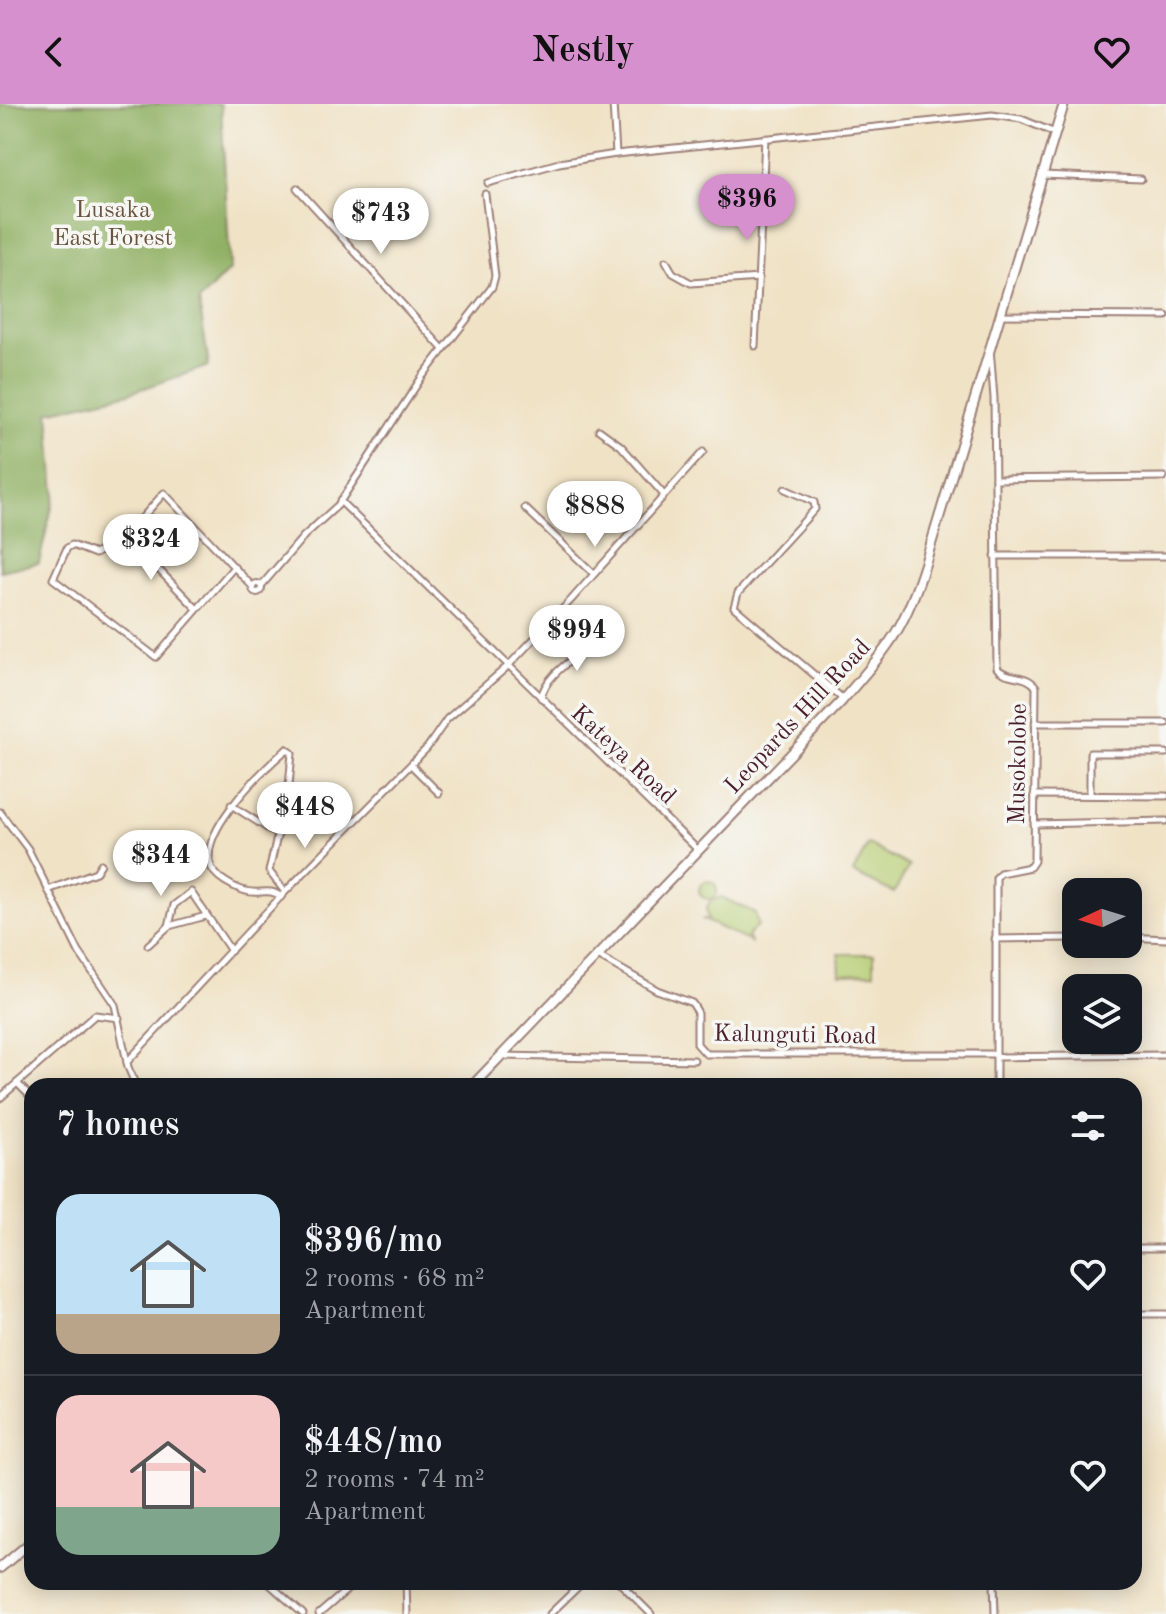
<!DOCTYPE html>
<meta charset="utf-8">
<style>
:root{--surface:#171b24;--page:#20242c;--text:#f1f3f6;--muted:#9ea1a6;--line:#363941;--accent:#d690ce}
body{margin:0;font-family:"Old Standard TT",serif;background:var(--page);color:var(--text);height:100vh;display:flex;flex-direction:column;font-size:30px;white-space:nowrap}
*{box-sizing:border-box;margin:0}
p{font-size:26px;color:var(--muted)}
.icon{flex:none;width:44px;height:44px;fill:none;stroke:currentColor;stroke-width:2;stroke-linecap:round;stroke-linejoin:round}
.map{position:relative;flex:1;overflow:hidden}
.side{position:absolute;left:24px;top:974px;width:1118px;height:512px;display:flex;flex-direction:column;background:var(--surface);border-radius:24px;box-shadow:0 4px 20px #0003}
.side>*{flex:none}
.needle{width:52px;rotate:266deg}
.controls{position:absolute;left:1062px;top:774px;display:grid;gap:16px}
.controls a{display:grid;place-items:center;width:80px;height:80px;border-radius:16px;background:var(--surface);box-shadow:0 4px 20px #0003;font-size:40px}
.price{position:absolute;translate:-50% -68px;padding:0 18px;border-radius:28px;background:#fff;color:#222;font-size:26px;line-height:52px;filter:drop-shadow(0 2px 4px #0008)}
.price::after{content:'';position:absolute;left:50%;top:48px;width:24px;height:18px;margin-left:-12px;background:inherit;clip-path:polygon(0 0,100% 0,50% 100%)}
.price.selected{background:var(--accent);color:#111}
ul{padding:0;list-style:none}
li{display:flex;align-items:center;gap:24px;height:200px;padding:0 32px}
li+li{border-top:2px solid var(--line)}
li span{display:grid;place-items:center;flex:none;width:224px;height:160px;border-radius:24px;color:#555}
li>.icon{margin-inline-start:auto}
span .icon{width:96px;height:96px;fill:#fffc;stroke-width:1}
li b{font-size:34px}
h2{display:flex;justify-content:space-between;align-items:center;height:96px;padding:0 32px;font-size:34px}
header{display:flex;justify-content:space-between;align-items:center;height:104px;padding:0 32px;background:var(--accent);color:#111;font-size:36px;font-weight:600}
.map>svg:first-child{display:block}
.green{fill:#b6cd72;stroke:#80764e;stroke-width:2}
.forest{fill:#90b064;stroke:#6d6848;stroke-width:2}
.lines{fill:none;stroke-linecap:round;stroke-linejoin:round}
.minor-casing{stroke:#9d8078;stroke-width:9}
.major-casing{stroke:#9d8078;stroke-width:12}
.minor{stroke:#fff;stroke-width:5}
.major{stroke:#fff;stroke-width:8}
.labels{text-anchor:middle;stroke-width:7;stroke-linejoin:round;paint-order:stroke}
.park-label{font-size:24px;fill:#6a5340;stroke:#f6f6f2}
.street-label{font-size:24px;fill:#4a1f2b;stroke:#f6f6f2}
</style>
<header><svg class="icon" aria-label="back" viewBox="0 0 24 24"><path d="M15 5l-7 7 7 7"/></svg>Nestly<svg class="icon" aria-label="heart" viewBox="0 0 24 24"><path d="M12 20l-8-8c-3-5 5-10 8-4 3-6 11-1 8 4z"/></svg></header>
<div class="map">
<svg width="1166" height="1510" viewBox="0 0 1166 1510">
<rect width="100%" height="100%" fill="#f6f6f2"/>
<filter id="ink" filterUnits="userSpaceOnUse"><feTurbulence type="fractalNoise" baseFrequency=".0125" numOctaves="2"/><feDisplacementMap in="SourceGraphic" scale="16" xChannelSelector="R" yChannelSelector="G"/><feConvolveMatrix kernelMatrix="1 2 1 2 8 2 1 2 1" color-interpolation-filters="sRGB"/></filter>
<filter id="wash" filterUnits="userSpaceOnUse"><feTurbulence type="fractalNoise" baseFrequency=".006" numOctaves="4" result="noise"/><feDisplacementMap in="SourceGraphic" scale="32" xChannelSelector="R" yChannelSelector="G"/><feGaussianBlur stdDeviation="1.8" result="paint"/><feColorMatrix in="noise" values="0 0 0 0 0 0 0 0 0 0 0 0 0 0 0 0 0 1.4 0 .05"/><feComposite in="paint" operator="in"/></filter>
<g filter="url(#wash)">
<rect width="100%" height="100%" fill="#f0e2c5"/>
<!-- green -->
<g class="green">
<polygon points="868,740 909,762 894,789 853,769"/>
<circle cx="708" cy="786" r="9"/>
<polygon points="721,793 755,809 758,821 747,833 750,838 702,815 708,815 706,806 710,797"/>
<polygon points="839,850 874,850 874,869 840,870"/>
</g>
<!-- forest -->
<polygon class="forest" points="0,0 221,0 230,165 199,197 209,262 130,289 49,308 55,390 39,459 0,467"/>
</g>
<g filter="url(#ink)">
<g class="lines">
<!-- minor casing -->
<g class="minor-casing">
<g id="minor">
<polyline points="613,0 616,50"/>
<polyline points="1042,71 1141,75"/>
<polyline points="488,79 559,59 616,50 992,11 1021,15 1055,29"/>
<polyline points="297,84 443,245"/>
<polyline points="666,157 673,169 691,179 759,174"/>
<polyline points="1000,211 1166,212"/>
<polyline points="755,242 765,34"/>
<path d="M990,244l4,50 3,270c10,12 30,5 39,19l-2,174 -4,6 -30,6 -4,5v208"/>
<polyline points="599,326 621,342 664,391"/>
<polyline points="995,375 1164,373"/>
<polyline points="785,385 814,398 815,405 738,489 734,503 843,595"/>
<polyline points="340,397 698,746"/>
<polyline points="525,404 593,469"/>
<polyline points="126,432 197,505"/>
<polyline points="995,452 1166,452"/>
<polyline points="234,463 156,553 53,475 67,444 72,441 95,450 126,432 164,389 252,482"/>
<circle cx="257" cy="484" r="4.5"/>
<polyline points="261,482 304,432 338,401 422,273 492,183 495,172 485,90"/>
<path d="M541,594c5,-26 39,-42 56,-60"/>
<polyline points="1035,619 1166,619"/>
<polyline points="411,661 439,689"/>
<polyline points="1034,691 1166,692"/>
<polyline points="1090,691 1090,649 1166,649"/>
<polyline points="231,701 278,731"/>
<polyline points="0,708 28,745 79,848 115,901 128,963 136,982"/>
<polyline points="1034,720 1166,717"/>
<polyline points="48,786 96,768 101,760"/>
<path d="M281,793c-11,-10 -22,-2 -35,-6 -9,-2 -21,-9 -27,-14 -38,-31 45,-108 68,-128l5,4 -3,33 -20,85 16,21"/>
<polyline points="169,822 174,801 191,788 231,847"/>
<polyline points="1128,833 1166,835"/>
<polyline points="995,835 1076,834"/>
<polyline points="148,841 169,822 206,812"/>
<polyline points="598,852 657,886 692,899 697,907 697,940 706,950 996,950"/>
<polyline points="502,952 694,956"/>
<polyline points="996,953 1166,951"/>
<polyline points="127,958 285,788 427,644 447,615 508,562 571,496 703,348"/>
<polyline points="17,979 32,994"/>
<polyline points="0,994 95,911 119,914"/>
<polyline points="1134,1144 1166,1144"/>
<polyline points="1134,1210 1166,1210"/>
<polyline points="267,1478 303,1510"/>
<polyline points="406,1478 407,1510"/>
<polyline points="619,1478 651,1510"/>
<polyline points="994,1478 995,1510"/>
<polyline points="319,1510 356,1478"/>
<polyline points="550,1510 583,1478"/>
</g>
</g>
<!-- major casing -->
<g class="major-casing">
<g id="major">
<path d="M472,982l369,-384c45,-53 62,-68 84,-138l139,-460"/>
<polyline points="0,1464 32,1437"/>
</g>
</g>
<!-- minor -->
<use href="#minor" class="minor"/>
<!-- major -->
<use href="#major" class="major"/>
</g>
</g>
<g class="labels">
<!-- park labels -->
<g class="park-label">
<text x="113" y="113">Lusaka<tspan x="113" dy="28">East Forest</tspan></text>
</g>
<!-- street labels -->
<g class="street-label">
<text transform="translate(797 612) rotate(-47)" y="8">Leopards Hill Road</text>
<text transform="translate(624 650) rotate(43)" y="8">Kateya Road</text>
<text transform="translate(1017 660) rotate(-89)" y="8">Musokolobe</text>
<text transform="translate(795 930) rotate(1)" y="8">Kalunguti Road</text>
</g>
</g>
</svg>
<div class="controls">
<a><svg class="needle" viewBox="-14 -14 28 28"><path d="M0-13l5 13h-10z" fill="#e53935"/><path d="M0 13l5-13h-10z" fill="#9ea1a6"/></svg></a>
<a><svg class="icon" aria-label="layers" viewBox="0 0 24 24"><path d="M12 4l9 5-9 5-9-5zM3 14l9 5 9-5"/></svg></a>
</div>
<b class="price selected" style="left:747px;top:138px">$396</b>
<b class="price" style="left:381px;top:152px">$743</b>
<b class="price" style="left:595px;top:445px">$888</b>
<b class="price" style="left:151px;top:478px">$324</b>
<b class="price" style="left:577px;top:569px">$994</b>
<b class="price" style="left:305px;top:746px">$448</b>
<b class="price" style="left:161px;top:794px">$344</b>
<section class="side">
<h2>7 homes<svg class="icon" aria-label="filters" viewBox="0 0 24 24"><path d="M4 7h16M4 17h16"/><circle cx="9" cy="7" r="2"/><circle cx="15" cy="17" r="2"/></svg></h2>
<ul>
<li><span style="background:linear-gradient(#bfe0f5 75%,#b9a48a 0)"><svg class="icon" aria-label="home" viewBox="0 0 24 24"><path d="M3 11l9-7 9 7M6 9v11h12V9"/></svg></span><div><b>$396/mo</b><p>2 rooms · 68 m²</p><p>Apartment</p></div><svg class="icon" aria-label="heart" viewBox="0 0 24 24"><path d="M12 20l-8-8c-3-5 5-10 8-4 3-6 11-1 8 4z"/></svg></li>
<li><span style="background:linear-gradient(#f6c9c9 70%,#7fa58c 0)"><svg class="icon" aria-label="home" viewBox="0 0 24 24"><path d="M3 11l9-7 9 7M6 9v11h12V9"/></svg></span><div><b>$448/mo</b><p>2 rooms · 74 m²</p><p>Apartment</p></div><svg class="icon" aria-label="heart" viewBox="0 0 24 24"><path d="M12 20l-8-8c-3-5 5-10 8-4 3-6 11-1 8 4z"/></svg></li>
</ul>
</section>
</div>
